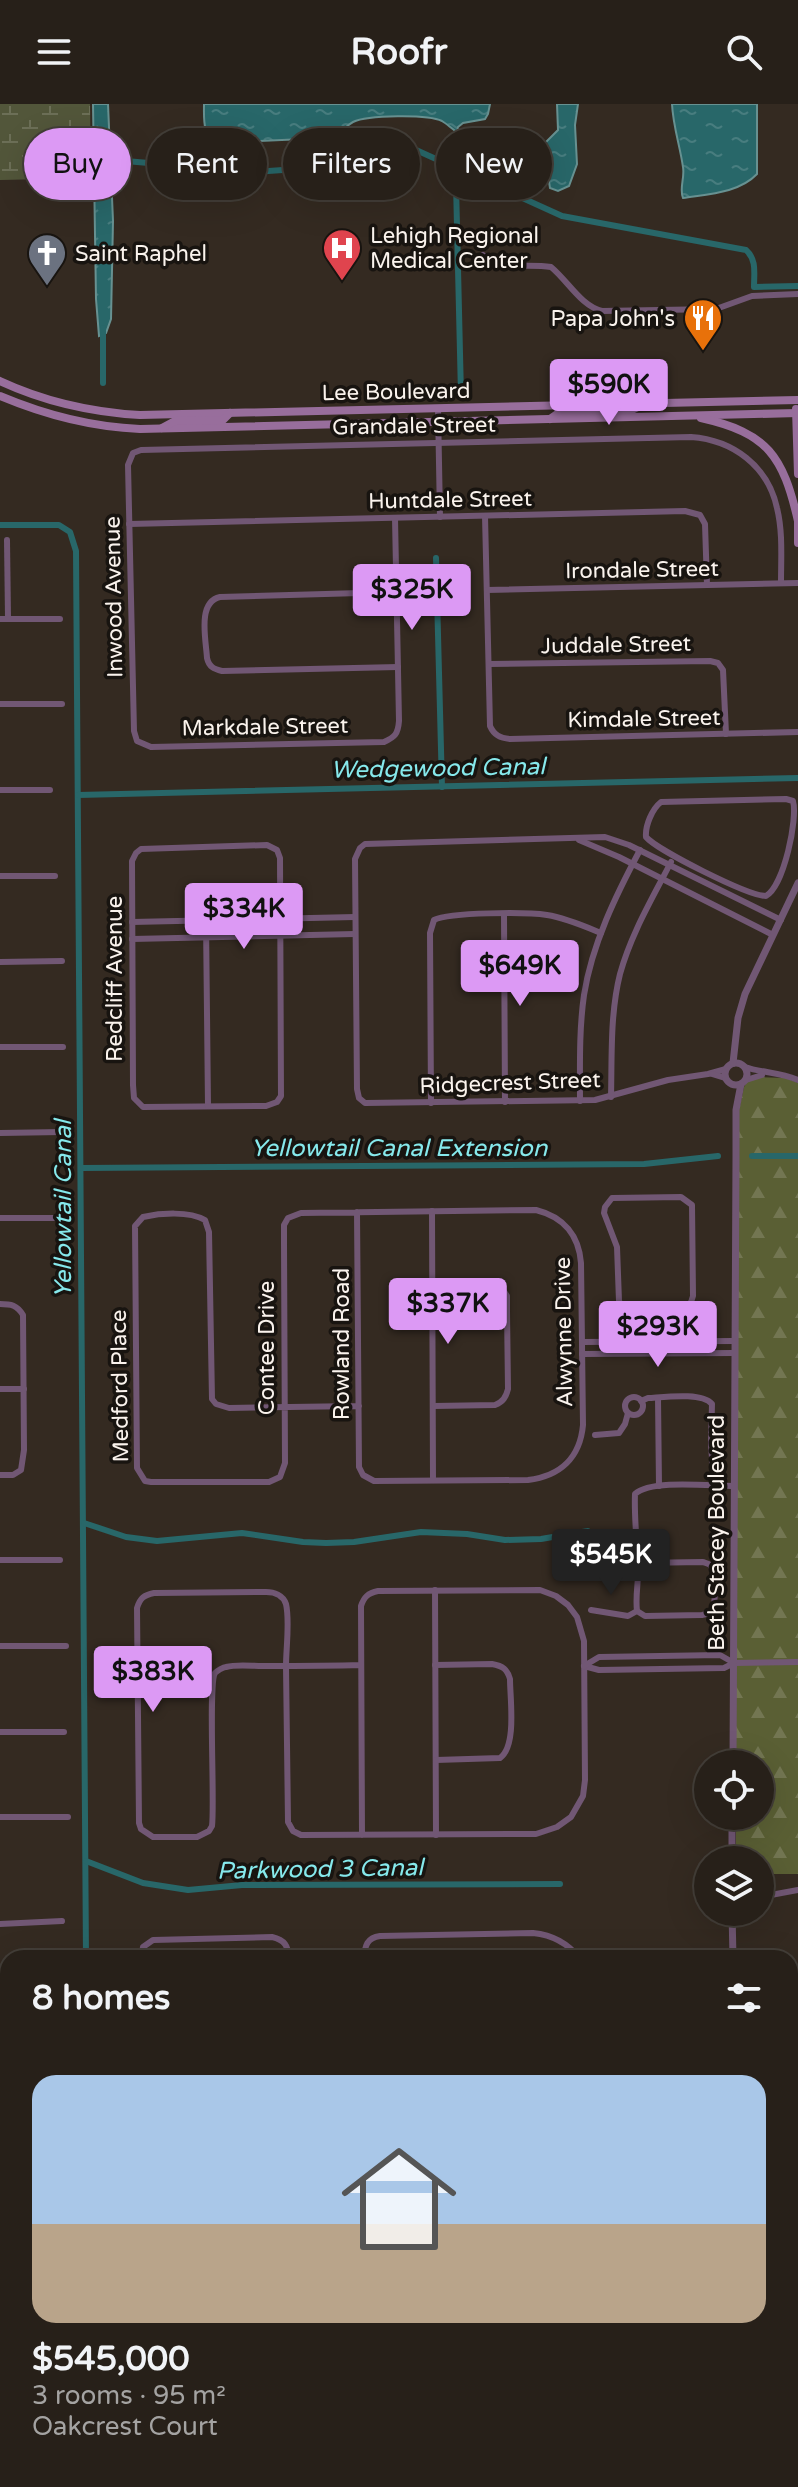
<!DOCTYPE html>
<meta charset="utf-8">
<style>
:root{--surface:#272019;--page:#2f2822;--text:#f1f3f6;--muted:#a4a3a2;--line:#433e38;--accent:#dc99f4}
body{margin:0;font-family:"Varela Round",sans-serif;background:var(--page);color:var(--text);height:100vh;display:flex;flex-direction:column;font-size:30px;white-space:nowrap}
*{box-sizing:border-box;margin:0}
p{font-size:26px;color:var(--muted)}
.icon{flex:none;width:44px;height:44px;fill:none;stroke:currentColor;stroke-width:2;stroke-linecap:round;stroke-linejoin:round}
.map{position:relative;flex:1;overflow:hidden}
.panel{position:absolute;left:0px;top:1846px;width:798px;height:538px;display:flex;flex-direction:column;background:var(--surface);border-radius:24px 24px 0 0;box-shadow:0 8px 32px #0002,0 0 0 2px var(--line)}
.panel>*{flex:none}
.hud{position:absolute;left:24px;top:24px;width:750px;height:72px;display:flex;gap:16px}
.controls{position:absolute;left:694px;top:1646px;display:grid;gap:16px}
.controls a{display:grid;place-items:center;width:80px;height:80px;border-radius:50%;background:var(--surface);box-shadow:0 8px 32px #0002,0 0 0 2px var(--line);font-size:40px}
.price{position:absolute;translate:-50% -68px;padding:0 18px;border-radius:8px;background:var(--accent);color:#111;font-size:26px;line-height:52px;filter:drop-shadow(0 2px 4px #0008)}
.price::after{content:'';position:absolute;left:50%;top:48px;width:24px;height:18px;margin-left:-12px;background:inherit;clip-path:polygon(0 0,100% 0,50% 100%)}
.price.current{background:#222;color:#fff}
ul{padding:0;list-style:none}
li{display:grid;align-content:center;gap:16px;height:424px;padding:0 32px}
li+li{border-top:2px solid var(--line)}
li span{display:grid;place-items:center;height:248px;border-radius:24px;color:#555}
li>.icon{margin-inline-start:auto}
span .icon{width:144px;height:144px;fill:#fffc;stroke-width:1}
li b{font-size:34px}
h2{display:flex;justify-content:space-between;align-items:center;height:96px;padding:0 32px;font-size:34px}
.pill{padding:0 28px;border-radius:36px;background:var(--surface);box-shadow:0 8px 32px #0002,0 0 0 2px var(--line);font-size:28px;line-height:72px}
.pill.current{background:var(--accent);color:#111}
header{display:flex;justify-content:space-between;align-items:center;height:104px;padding:0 32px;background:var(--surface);font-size:36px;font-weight:700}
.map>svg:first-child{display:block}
.grass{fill:url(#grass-tufts)}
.forest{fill:url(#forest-firs)}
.wetland{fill:url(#wetland-marsh)}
.water{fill:url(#water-ripples);stroke:#679191;stroke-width:2}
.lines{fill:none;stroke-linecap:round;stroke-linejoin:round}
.canal{stroke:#286769;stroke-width:6}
.minor{stroke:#715774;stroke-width:6}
.tertiary{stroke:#715774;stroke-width:7}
.secondary{stroke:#986e9c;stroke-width:8}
.labels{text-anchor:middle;stroke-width:7;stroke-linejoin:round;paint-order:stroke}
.poi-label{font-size:22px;fill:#faf3ed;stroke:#181410;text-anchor:start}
.street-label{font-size:22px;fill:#faf3ed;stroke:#181410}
.water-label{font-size:24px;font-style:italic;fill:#86e9ec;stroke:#181410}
</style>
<header><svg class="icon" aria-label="menu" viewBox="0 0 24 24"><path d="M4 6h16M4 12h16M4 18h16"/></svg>Roofr<svg class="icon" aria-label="search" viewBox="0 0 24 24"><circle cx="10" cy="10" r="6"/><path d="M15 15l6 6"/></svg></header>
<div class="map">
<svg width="798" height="2383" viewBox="0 0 798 2383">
<defs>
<pattern id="grass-tufts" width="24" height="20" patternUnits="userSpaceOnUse" patternTransform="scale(2)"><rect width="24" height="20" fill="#52563a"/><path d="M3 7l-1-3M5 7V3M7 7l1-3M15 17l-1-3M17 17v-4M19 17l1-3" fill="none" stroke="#6c6f57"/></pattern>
<pattern id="forest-firs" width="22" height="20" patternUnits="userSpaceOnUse" patternTransform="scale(2)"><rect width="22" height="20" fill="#5a5f34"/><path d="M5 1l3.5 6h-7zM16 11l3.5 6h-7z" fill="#737652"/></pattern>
<pattern id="wetland-marsh" width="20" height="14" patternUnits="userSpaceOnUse" patternTransform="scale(2)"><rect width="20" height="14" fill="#52563a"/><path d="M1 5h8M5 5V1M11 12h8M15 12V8" fill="none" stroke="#6c6f57"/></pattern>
<pattern id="water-ripples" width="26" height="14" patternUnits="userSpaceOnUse" patternTransform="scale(2)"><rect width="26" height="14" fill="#286769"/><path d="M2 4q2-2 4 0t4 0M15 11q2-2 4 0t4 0" fill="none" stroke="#487d7f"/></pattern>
</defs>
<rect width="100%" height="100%" fill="#342a21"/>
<!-- grass -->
<g class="grass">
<polygon points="790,2299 798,2299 798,2383 563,2383 557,2376 790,2376"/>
<polygon points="275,2376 412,2376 402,2383 255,2383"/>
</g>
<!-- forest -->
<polygon class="forest" points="750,973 786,974 798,979 798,1770 760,1770 760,1756 736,1756 736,1712 760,1712 760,1660 735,1660 739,1006 744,983"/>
<!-- wetland -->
<g class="wetland">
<polygon points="0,0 90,0 91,74 0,76"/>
<polygon points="8,2270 8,2376 27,2376 20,2379 0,2381 0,2274"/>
</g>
<!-- water -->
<g class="water">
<polygon points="93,0 108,0 113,117 111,215 106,229 99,232 96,195"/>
<path d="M204,0h286l-2,10 -3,5 -22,4 -5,4 -1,5c-5,-3 -10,-8 -15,-11 -14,-7 -75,-6 -89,1 -13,7 -7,12 -27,16l-108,5c-16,-6 -14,-25 -14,-39z"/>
<polygon points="557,0 578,0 575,21 577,60 569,82 558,87 550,84 544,45 546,38 558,26"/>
<path d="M672,0h85v70c-18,19 -49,20 -74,24 -4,-10 2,-20 0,-31 -3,-21 -10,-41 -11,-63z"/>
</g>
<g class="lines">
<!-- canal -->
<g class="canal">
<path d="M102,55l152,13 72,-5 38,-9 16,-10 25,-3 157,71 184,34c11,10 8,23 8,37l44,-1"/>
<polyline points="459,64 456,80 461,291"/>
<polyline points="103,224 103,279"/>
<polyline points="0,421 59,421 70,428 76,447 86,1854"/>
<polyline points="436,454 442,683"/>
<polyline points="78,691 798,674"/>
<polyline points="752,1052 798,1052"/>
<polyline points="81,1064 644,1060 718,1052"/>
<polyline points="84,1419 126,1433 157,1437 242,1429 303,1438 326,1439 354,1438 421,1428 467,1430 505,1436 541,1435 588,1427"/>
<polyline points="86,1757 143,1779 188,1786 242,1781 560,1780"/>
</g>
<!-- minor -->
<g class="minor">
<path d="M483,151c20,16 45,8 68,12 17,14 30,39 51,44l114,-2 36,-13 46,-2"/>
<polyline points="438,304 440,413"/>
<path d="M485,412l5,210c4,9 10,12 20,13l288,-7"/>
<path d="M395,414l4,203c-1,13 -4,16 -15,21l-233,5 -14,-6 -3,-10 -6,-266 5,-12 8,-3 550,-13c42,3 77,29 86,71 6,24 4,51 4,75"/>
<polyline points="129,420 685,407 700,411 705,420 707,481"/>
<polyline points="7,436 8,514"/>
<polyline points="487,486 798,479"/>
<path d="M396,488l-176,5c-23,5 -14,43 -13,61 2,9 7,11 15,13l176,-4"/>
<polyline points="0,515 60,515"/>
<polyline points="489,560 710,557 718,559 723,566 726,630"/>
<polyline points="0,600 62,600"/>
<polyline points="0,686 50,686"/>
<path d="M786,695l7,2c5,17 -9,85 -27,95 -18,0 -109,-46 -120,-59 -1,-11 6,-28 15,-35z"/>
<polyline points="579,736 619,753 773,831"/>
<polygon points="267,741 277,746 280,754 281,992 277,998 266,1002 143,1003 134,994 133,981 132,757 136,749 141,745"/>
<polyline points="0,772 55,772"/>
<polyline points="504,811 505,998"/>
<polyline points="206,817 208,1002"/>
<polyline points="132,818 355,813"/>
<polyline points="132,835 355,830"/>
<polyline points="0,858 62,857"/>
<polyline points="0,943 63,943"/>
<path d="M745,963c17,6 36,5 53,13"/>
<polyline points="726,965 708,970 668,976 595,996 365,999 359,994 357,985 355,755 360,744 365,740 605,733 629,741 781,816"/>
<polyline points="712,970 725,974"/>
<polyline points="746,976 762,971"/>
<path d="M611,993c1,-41 -1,-83 9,-123 11,-40 32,-75 51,-112"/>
<path d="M580,997c0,-35 -1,-71 4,-106 8,-51 32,-100 56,-145"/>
<path d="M431,999l-1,-170 4,-13c16,-8 93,-8 113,-5 19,3 37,11 54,18"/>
<polyline points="0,1029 62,1028"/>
<polyline points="432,1107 433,1376"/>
<path d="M357,1108l2,255 4,8 11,6 154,-1c32,-4 52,-22 55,-55l-2,-162c-2,-27 -17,-46 -45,-53l-235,3 -13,5 -4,7v18l1,220 -5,14 -11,5h-118l-6,-1 -8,-13 -2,-242 8,-9c18,-4 46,-6 62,3l4,12 3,167 4,5 13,4 130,-2"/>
<polyline points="0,1114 64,1114"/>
<path d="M433,1182l58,-1 12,5 4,6v15l1,78c-2,8 -5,13 -13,16l-61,1"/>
<path d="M0,1200c11,0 17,1 23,11l1,135 -3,20 -8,5h-13"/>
<path d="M655,1208c16,-1 34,3 38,-16l-1,-91 -11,-8 -69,1 -7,9 -1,6 13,34 2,54c7,14 22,10 36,11v42"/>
<polyline points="582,1238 734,1237"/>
<polyline points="582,1250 734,1249"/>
<polyline points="0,1285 24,1285"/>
<circle cx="634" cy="1302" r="9"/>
<polyline points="658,1294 659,1382"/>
<path d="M641,1297l7,-3c17,-1 54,-6 64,6l-1,40 3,42"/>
<polyline points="595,1331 619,1329 625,1320 628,1309"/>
<polyline points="0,1456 60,1456"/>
<path d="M638,1459l65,-1c2,1 5,1 7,3 5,5 6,36 3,42 -2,7 -5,7 -11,8l-57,1 -8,-5c-2,-16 2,-30 1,-46 -1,-24 -4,-47 -3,-71 16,-15 75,-8 99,-8"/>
<polyline points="435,1486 436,1731"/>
<polyline points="591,1506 628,1512 637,1507"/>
<polyline points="0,1542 66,1542"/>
<path d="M361,1561c-33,1 -66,1 -99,1 -11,0 -25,-2 -36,1 -3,0 -9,4 -11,6 -7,10 0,130 -3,153l-3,5 -12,6h-44l-12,-8 -2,-6 -2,-215c3,-10 7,-13 17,-15l112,-1c8,0 17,3 20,12 4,17 0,44 0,62 1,52 1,104 2,156l5,9 8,4 235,-1 21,-7 14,-10 12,-21 2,-16 -1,-139 -7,-24 -9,-12 -12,-9 -16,-6 -162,1c-10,2 -14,6 -17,15l1,229"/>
<path d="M435,1561l57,-1c11,2 15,5 18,15 0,20 7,67 -10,79l-64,2"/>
<polyline points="584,1562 599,1566 724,1564 734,1559 798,1558"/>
<polyline points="584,1562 599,1553 720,1551 734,1559"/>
<polyline points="0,1628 64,1628"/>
<polyline points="0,1713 68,1713"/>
<polyline points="760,1793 798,1786"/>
<polyline points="0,1820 62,1817"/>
<path d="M141,1854l2,-11 10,-7 119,-3c13,3 16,9 17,21"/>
<path d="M364,1854c1,-13 3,-20 16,-22l153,-3c19,2 34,9 46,25"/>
<polyline points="0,1876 8,1875"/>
<polyline points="798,1929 798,1952"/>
<polyline points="0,1962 8,1961"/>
<polyline points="0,2047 8,2047"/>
<polyline points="790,2093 798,2093"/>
<polyline points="790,2105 798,2105"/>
<polyline points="0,2133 8,2132"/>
<polyline points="0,2218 8,2218"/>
<polyline points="0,2304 8,2304"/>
<polyline points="37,2376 37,2383"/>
<polyline points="742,2376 742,2383"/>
<polyline points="752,2376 752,2383"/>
</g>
<!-- tertiary -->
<g class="tertiary">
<circle cx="736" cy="970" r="11"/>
<polyline points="733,959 738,914 745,890 798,779"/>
<polyline points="733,1660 736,1052 736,1006 741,980"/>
<polyline points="732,1756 732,1712"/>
<polyline points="732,1808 733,1854"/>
<polyline points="140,2383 202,2376"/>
</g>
<!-- secondary -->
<g class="secondary">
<path d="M0,277c45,21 91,31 140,34l658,-15"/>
<path d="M0,292c45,19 91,31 140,33l658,-16"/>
<polyline points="796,305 798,370"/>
<path d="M701,314c67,15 82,38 97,103"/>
<polyline points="550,315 560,308 632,306 644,300"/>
<polyline points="162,324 175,317 223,316 230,309"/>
<polyline points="798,413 798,439"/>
</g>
</g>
<!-- icons -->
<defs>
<g id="hospital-pin" transform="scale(2)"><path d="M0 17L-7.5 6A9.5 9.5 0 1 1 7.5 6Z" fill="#e0444e" stroke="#181410"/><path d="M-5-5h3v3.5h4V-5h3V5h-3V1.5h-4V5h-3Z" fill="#fff"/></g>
<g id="church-pin" transform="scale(2)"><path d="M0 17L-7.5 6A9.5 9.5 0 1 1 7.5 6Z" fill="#6b7280" stroke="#181410"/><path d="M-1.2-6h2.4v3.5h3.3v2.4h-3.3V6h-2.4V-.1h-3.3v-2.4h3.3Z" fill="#fff"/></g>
<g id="restaurant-pin" transform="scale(2)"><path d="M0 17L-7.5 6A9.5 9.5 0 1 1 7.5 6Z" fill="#e8710a" stroke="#181410"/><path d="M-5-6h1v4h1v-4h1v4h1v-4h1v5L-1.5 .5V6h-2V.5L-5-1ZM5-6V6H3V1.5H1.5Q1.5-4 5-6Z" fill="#fff"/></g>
</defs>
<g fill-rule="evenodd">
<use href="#hospital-pin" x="342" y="144"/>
<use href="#church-pin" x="47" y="149"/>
<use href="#restaurant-pin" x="703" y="214"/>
</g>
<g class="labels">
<!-- poi labels -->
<g class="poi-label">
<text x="370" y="139">Lehigh Regional<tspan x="370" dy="25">Medical Center</tspan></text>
<text x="75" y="157">Saint Raphel</text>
<text x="675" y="222" text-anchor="end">Papa John's</text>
</g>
<!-- street labels -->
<g class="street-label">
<text transform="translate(396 287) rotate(-1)" y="8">Lee Boulevard</text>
<text transform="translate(414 321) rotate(-1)" y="8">Grandale Street</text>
<text transform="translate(450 395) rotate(-1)" y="8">Huntdale Street</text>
<text transform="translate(642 465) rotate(-1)" y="8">Irondale Street</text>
<text transform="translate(113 493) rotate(-91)" y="8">Inwood Avenue</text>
<text transform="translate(616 540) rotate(-1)" y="8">Juddale Street</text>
<text transform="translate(644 614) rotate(-1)" y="8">Kimdale Street</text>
<text transform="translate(265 622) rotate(-1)" y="8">Markdale Street</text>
<text transform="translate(114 875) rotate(-90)" y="8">Redcliff Avenue</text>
<text transform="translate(510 978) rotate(-2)" y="8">Ridgecrest Street</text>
<text transform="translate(563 1228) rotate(-91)" y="8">Alwynne Drive</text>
<text transform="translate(341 1240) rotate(-90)" y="8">Rowland Road</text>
<text transform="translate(266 1244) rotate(-90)" y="8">Contee Drive</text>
<text transform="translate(119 1282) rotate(-91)" y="8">Medford Place</text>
<text transform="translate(716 1429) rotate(-90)" y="8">Beth Stacey Boulevard</text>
</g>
<!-- water labels -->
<g class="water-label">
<text transform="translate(438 664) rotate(-1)" y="8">Wedgewood Canal</text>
<text x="399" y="1052">Yellowtail Canal Extension</text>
<text transform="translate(63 1105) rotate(-90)" y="8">Yellowtail Canal</text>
<text transform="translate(320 1765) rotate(-1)" y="8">Parkwood 3 Canal</text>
</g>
</g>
</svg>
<div class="controls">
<a><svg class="icon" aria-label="locate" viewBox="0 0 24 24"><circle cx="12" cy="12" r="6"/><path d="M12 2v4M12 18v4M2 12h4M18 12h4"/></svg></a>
<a><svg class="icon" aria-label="layers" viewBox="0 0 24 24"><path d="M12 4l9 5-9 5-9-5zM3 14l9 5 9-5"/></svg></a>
</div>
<b class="price" style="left:609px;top:323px">$590K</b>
<b class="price" style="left:412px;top:528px">$325K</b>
<b class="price" style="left:244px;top:847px">$334K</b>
<b class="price" style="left:520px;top:904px">$649K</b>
<b class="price" style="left:448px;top:1242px">$337K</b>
<b class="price" style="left:658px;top:1265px">$293K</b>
<b class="price current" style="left:611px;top:1493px">$545K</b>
<b class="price" style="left:153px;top:1610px">$383K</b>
<div class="hud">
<a class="pill current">Buy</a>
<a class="pill">Rent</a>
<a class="pill">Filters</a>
<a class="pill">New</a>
</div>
<section class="panel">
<h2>8 homes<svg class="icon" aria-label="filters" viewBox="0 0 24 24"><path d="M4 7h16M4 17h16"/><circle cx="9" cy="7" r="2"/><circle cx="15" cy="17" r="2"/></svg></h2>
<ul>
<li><span style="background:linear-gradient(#a9c7e8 60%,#b9a48a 0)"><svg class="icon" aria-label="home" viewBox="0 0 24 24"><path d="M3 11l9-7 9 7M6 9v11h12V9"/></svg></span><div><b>$545,000</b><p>3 rooms · 95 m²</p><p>Oakcrest Court</p></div></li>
</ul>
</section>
</div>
